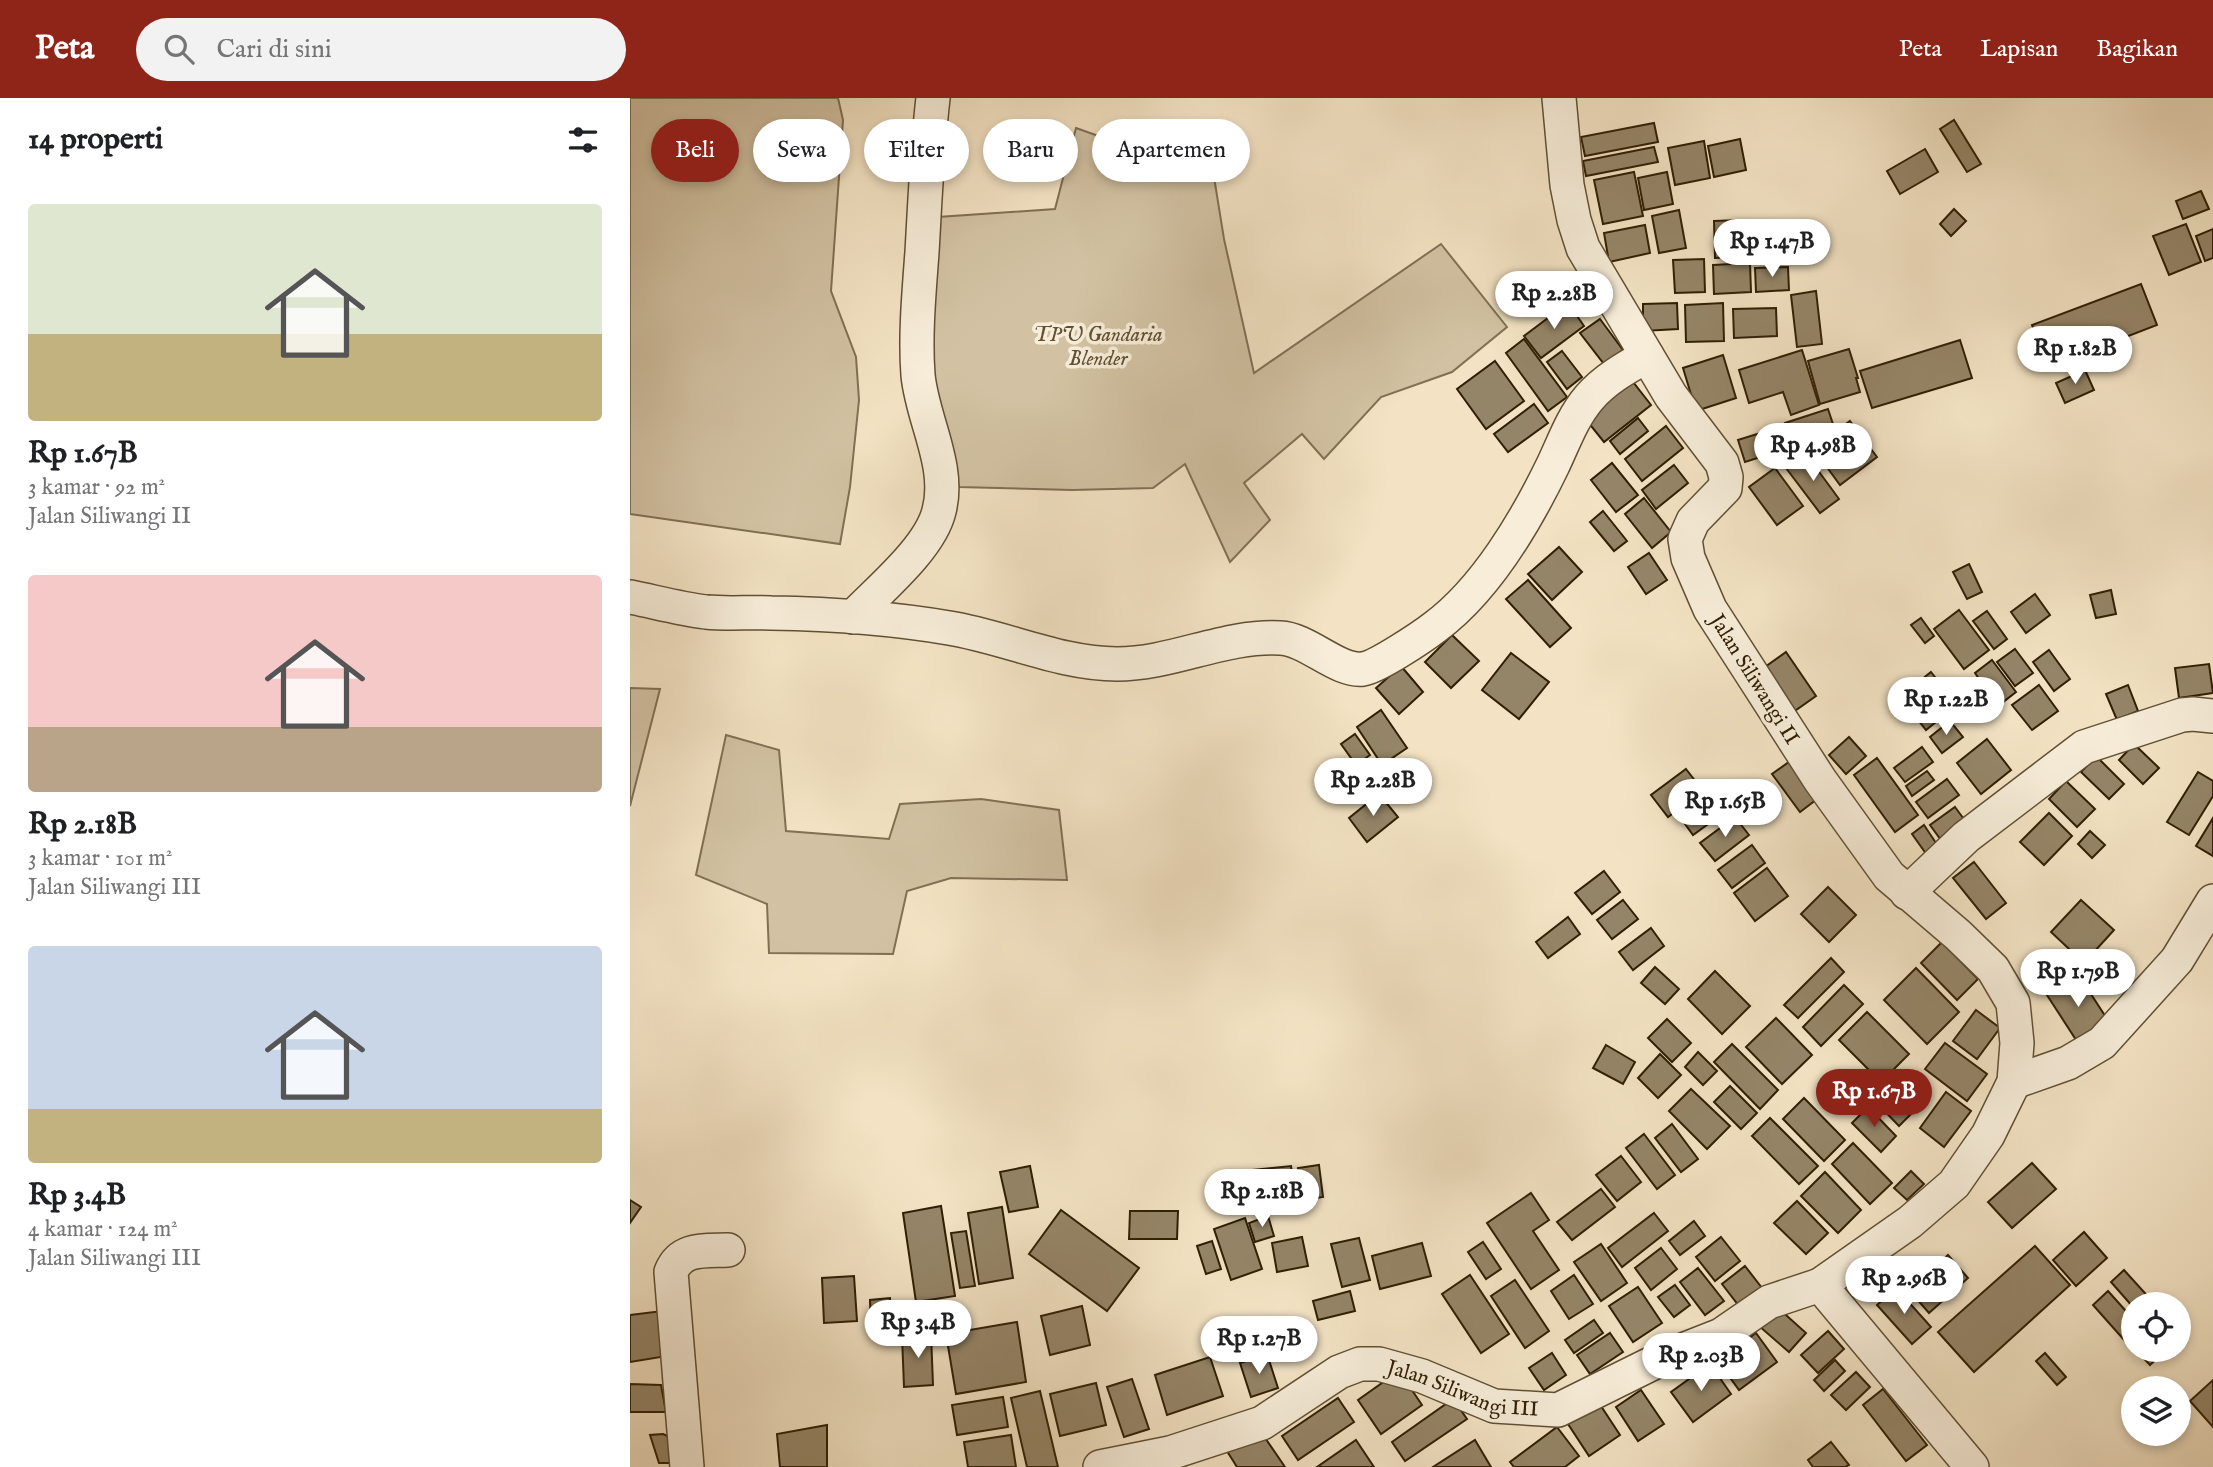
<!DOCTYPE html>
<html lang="id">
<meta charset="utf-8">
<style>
:root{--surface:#fff;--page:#f2f2f2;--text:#202124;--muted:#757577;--accent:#8f2418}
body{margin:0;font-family:"IM FELL English",serif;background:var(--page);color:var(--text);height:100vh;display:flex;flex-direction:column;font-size:26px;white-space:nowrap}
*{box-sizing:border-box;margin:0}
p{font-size:23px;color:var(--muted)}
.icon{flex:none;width:38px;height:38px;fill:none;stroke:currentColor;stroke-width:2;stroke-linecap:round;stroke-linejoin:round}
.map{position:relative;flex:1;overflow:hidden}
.panel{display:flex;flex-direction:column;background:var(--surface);width:630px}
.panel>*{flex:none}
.banner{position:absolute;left:21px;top:21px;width:665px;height:63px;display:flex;gap:14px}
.buttons{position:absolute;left:1491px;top:1194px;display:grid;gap:14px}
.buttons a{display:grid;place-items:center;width:70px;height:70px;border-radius:50%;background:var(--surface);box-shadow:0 4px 10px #0003;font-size:35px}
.price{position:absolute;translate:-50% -60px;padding:0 16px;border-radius:24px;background:#fff;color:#222;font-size:23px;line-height:46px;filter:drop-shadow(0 2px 4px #0008)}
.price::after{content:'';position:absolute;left:50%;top:42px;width:21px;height:16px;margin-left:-10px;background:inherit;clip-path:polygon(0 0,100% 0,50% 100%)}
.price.current{background:var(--accent);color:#fff}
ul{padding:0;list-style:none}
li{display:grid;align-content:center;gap:14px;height:371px;padding:0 28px}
li span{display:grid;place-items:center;height:217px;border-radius:7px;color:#555}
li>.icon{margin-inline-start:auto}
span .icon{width:126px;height:126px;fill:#fffc;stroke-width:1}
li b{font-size:30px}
h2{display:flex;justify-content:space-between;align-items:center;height:84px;padding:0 28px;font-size:30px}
.pill{padding:0 24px;border-radius:32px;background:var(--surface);box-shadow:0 4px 10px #0003;font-size:24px;line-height:63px}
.pill.current{background:var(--accent);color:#fff}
header{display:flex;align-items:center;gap:42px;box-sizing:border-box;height:98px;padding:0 35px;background:var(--accent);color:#fff}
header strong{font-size:33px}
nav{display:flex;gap:38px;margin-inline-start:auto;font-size:24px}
.search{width:490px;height:63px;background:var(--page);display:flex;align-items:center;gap:18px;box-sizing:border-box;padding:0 24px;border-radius:38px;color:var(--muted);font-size:26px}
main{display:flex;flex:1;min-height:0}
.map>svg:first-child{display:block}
.green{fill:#d2c2a3;stroke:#817054;stroke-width:2}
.building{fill:#958568;stroke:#301f04;stroke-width:2}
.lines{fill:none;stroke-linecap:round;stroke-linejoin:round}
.minor-casing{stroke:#615034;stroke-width:36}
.minor{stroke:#f7edd9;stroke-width:33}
.labels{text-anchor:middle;stroke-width:7;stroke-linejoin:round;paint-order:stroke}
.park-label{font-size:21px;font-style:italic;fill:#615034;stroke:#f7edd9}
.street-label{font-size:21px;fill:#301f04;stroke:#f7edd9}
</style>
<header>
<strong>Peta</strong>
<div class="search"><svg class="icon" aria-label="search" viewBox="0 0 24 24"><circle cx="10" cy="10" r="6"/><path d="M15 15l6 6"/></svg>Cari di sini</div>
<nav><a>Peta</a><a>Lapisan</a><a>Bagikan</a></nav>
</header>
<main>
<section class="panel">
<h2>14 properti<svg class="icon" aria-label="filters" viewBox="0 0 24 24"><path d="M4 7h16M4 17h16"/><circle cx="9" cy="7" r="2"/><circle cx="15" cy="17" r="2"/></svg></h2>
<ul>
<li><span style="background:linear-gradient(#dfe7d0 60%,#c2b280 0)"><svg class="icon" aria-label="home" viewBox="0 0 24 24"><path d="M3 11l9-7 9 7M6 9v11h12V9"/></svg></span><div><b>Rp 1.67B</b><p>3 kamar · 92 m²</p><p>Jalan Siliwangi II</p></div></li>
<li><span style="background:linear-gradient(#f6c9c9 70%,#b9a48a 0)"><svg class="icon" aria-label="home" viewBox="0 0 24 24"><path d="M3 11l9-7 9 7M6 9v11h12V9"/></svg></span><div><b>Rp 2.18B</b><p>3 kamar · 101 m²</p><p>Jalan Siliwangi III</p></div></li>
<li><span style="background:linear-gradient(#c9d6e8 75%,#c2b280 0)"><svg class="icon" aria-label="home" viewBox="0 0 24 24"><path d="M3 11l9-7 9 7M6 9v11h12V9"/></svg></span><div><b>Rp 3.4B</b><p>4 kamar · 124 m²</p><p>Jalan Siliwangi III</p></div></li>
</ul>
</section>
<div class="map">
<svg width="1583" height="1369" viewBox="0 0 1583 1369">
<rect width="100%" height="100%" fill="#f3e3c4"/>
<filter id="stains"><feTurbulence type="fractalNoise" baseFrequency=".00286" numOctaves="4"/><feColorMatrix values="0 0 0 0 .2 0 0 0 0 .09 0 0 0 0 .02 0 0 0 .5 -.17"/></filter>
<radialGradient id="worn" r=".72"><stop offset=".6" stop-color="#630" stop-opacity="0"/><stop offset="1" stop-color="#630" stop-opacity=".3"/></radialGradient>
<!-- green -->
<g class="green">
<polygon points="0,0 208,0 213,22 201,193 226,259 229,302 220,389 210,446 0,416"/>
<polygon points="446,30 584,79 594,141 624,275 811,146 877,229 822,274 751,299 694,361 672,336 614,385 640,422 600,464 555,366 523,390 442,392 329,389 306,305 301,272 308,119 425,111"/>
<polygon points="0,590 30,591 0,708"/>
<polygon points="96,637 149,652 156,733 259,741 270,706 351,701 429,712 437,782 321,780 277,793 263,856 139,855 137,806 66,777"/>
</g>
<!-- building -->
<g class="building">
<polygon points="1324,22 1351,66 1337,74 1310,31"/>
<polygon points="1024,25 1028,44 955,58 951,39"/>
<polygon points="1110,41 1116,72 1084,79 1078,48"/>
<polygon points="1074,43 1080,80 1045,87 1038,50"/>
<polygon points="1024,49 1028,64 956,78 953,63"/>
<polygon points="1295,51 1308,74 1270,96 1257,73"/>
<polygon points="1004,74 1013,118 973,126 964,82"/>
<polygon points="1037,74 1043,106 1014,112 1008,80"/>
<polygon points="1571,93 1579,111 1553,121 1546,103"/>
<polygon points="1324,111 1336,123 1321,138 1310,126"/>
<polygon points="1049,112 1056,150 1029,155 1022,118"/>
<polygon points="1111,122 1112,159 1085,160 1084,123"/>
<polygon points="1556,126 1571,164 1539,177 1523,138"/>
<polygon points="1015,127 1020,155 979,164 974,135"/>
<polygon points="1583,131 1583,160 1575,163 1566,138"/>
<polygon points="1074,161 1075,194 1045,195 1043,162"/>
<polygon points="1120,165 1121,194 1084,196 1083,167"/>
<polygon points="1158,169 1159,192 1126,194 1125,170"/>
<polygon points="1511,186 1527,227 1418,269 1402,227"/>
<polygon points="1186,193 1192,246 1167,249 1161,197"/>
<polygon points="938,205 954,228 911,260 894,238"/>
<polygon points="1047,205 1048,231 1013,233 1013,206"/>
<polygon points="1093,205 1094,243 1056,244 1055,207"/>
<polygon points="1146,210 1147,238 1104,240 1103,211"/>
<polygon points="970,221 993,252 974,266 950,235"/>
<polygon points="894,241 937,299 918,313 876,255"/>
<polygon points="1330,242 1342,280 1242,310 1230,273"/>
<polygon points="1219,251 1228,280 1226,280 1230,294 1190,306 1178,263"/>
<polygon points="1172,252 1189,307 1161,317 1153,294 1119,305 1109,272"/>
<polygon points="932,253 952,279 937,291 917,264"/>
<polygon points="1093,257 1106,300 1066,313 1053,270"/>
<polygon points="865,263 894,303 856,331 827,291"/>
<polygon points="1455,272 1464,292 1435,305 1426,285"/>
<polygon points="1000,280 1021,307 974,344 953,318"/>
<polygon points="904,306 918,325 878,354 864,336"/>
<polygon points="1198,311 1204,329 1161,343 1155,325"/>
<polygon points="1008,320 1018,333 990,356 980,343"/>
<polygon points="1220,323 1247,359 1210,387 1183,350"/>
<polygon points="1036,328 1053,350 1012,383 995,361"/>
<polygon points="1140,332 1146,354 1115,364 1108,342"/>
<polygon points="1176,356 1209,401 1190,415 1156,370"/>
<polygon points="982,365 1008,397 986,414 961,382"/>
<polygon points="1044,367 1058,385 1026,411 1012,392"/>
<polygon points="1145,370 1173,408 1147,427 1119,389"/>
<polygon points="1014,400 1041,434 1022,450 995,416"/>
<polygon points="973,413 997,443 984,453 960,424"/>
<polygon points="929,449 952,474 922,502 898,476"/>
<polygon points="1019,455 1037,482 1016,496 998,469"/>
<polygon points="1339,466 1352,494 1337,501 1323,474"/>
<polygon points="898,482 941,530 920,549 876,501"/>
<polygon points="1481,492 1486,516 1466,520 1460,497"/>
<polygon points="1405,496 1420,517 1396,535 1381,514"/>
<polygon points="1329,512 1359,552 1334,571 1304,531"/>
<polygon points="1357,513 1377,541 1364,551 1343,523"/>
<polygon points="1291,520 1304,538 1295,545 1281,527"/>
<polygon points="822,537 849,563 821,590 795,564"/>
<polygon points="1385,551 1403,575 1385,588 1367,564"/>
<polygon points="1419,552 1440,581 1424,593 1403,564"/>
<polygon points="1156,554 1186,598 1159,617 1128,574"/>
<polygon points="881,555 919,584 889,621 852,592"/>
<polygon points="1362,562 1386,594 1368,608 1345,575"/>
<polygon points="1579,566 1583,595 1549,600 1545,570"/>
<polygon points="771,568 793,594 769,616 746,590"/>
<polygon points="1301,574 1327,607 1296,632 1270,599"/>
<polygon points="1409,587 1428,613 1402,632 1382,607"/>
<polygon points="1498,587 1508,613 1487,622 1476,596"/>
<polygon points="751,612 777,650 752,667 727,629"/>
<polygon points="1320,623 1333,639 1312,655 1300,639"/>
<polygon points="725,636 740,657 726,667 711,646"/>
<polygon points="1219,639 1236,658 1216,676 1199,657"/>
<polygon points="1357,641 1381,672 1351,696 1327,665"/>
<polygon points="1504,646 1529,670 1513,686 1489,662"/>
<polygon points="1292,649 1303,664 1275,684 1264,670"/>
<polygon points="1466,658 1494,686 1479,701 1451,674"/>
<polygon points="1247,660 1288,717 1265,734 1224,677"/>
<polygon points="1163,661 1191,698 1170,714 1142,676"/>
<polygon points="1056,671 1073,693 1038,719 1021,697"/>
<polygon points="1297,673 1304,682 1282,698 1276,688"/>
<polygon points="1568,674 1583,683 1583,698 1559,737 1537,724"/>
<polygon points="1317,681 1329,697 1298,720 1286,704"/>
<polygon points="1436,683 1465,711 1447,729 1419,701"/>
<polygon points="1083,695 1096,713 1063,737 1050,719"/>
<polygon points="749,696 768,719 737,744 719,720"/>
<polygon points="1325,709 1336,724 1311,742 1300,727"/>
<polygon points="1419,715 1442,738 1414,767 1390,744"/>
<polygon points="1105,719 1119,737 1085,763 1070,745"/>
<polygon points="1583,720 1583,758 1566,748"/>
<polygon points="1294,727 1308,748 1297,757 1282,736"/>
<polygon points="1460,733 1475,747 1462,760 1448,746"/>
<polygon points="1122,747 1135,765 1102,790 1088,772"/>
<polygon points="1344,764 1376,805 1356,821 1323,780"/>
<polygon points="1137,770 1158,798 1125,823 1104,795"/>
<polygon points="974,773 990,794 962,816 945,795"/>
<polygon points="1198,789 1226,817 1199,844 1171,816"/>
<polygon points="993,802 1008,821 982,841 967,822"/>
<polygon points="1451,802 1484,832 1454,865 1421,834"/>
<polygon points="938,819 950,836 918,860 906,844"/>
<polygon points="1021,830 1034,848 1003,872 989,854"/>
<polygon points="1312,844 1348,881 1327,902 1291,865"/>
<polygon points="1201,860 1214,874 1168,920 1154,907"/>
<polygon points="1025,869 1049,891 1035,906 1011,885"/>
<polygon points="1286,870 1329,914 1297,946 1254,902"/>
<polygon points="1085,873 1120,908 1092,936 1058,901"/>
<polygon points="1446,873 1481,927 1450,948 1415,894"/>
<polygon points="1214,887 1233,906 1191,948 1173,929"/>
<polygon points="1346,912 1370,930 1347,961 1323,943"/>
<polygon points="1237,914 1279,956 1251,984 1209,942"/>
<polygon points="1146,920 1182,957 1152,986 1116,949"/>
<polygon points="1037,921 1061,945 1042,964 1018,940"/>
<polygon points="1315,945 1357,976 1337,1003 1295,971"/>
<polygon points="1102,946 1148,992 1130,1011 1084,964"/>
<polygon points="976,947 1005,964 993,986 963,970"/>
<polygon points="1068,954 1087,973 1073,987 1055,969"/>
<polygon points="1030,956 1051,977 1028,1000 1008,980"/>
<polygon points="1275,974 1299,998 1269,1028 1245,1003"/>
<polygon points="1100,988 1127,1015 1111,1031 1084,1004"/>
<polygon points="1061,991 1100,1028 1077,1051 1039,1013"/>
<polygon points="1316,994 1341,1013 1314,1049 1290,1030"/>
<polygon points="1174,1000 1215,1042 1194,1063 1153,1021"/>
<polygon points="1238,1009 1266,1038 1251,1054 1222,1025"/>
<polygon points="1140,1020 1188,1068 1169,1086 1122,1038"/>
<polygon points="1042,1026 1068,1061 1051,1074 1025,1040"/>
<polygon points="1014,1036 1045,1077 1027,1091 996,1050"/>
<polygon points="1223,1045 1262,1085 1240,1106 1202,1066"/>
<polygon points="991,1058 1011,1084 987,1103 966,1077"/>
<polygon points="1402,1065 1426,1091 1382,1130 1358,1104"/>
<polygon points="689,1067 693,1099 673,1102 668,1070"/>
<polygon points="400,1068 408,1109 379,1114 370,1074"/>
<polygon points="661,1068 664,1091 616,1097 613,1073"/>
<polygon points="1281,1073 1294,1086 1277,1102 1264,1090"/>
<polygon points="1195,1074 1231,1112 1208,1135 1171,1098"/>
<polygon points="971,1091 985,1109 942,1142 927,1124"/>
<polygon points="901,1095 919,1122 903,1133 929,1172 901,1191 857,1125"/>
<polygon points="0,1102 11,1109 0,1125"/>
<polygon points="1167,1103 1198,1135 1176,1156 1144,1125"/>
<polygon points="311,1108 325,1198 286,1204 273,1115"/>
<polygon points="372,1109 383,1180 349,1186 338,1115"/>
<polygon points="431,1112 509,1170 477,1213 399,1156"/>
<polygon points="500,1113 548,1113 547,1141 499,1141"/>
<polygon points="1024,1115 1038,1133 992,1169 978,1150"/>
<polygon points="638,1118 644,1138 625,1144 619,1125"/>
<polygon points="615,1120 632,1171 601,1182 584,1131"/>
<polygon points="1064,1123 1075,1138 1050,1157 1039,1143"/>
<polygon points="336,1133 345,1188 330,1190 321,1135"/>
<polygon points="1454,1134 1477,1160 1446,1188 1423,1162"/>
<polygon points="672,1139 678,1168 647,1174 642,1145"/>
<polygon points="1091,1139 1110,1163 1085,1183 1066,1159"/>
<polygon points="729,1140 740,1182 712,1189 701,1146"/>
<polygon points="582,1143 591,1171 576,1176 567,1148"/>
<polygon points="853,1144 871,1171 856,1181 838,1154"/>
<polygon points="792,1145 801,1178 750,1191 742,1158"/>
<polygon points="971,1146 997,1185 971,1203 944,1164"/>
<polygon points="1405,1148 1440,1187 1344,1274 1308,1234"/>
<polygon points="1031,1150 1047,1171 1021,1192 1005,1170"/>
<polygon points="1318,1157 1338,1180 1299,1215 1279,1192"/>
<polygon points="1115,1168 1132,1190 1109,1208 1092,1186"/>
<polygon points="1068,1170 1094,1203 1075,1217 1050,1184"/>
<polygon points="1494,1172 1523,1204 1521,1206 1503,1206 1503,1209 1481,1184"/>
<polygon points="840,1177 879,1236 851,1255 812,1196"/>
<polygon points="944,1177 963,1206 939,1221 921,1193"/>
<polygon points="224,1178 227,1223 194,1225 192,1180"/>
<polygon points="885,1182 919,1233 895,1250 861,1198"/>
<polygon points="1045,1187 1060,1207 1044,1219 1028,1199"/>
<polygon points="1008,1189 1032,1225 1003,1244 979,1208"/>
<polygon points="1266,1190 1301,1229 1282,1246 1247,1207"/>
<polygon points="720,1193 725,1213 688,1222 683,1203"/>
<polygon points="1478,1193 1503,1221 1503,1235 1495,1243 1463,1207"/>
<polygon points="260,1200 262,1226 241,1228 240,1202"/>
<polygon points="452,1208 460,1247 420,1257 411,1218"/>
<polygon points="1146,1208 1176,1235 1159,1254 1129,1228"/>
<polygon points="32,1213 37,1258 0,1264 0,1217"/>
<polygon points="964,1222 973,1235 944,1255 935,1242"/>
<polygon points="387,1224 396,1284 326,1296 316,1236"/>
<polygon points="1198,1233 1214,1251 1188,1275 1171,1257"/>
<polygon points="980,1235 993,1254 960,1276 947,1257"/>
<polygon points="1126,1235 1147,1264 1109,1292 1088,1263"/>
<polygon points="301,1236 303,1287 274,1289 272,1238"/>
<polygon points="1505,1251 1537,1251 1520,1267"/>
<polygon points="922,1255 936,1277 914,1292 899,1270"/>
<polygon points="1415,1255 1436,1279 1427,1287 1406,1263"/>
<polygon points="637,1256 648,1290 621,1299 610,1265"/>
<polygon points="580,1259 593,1298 537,1317 525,1277"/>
<polygon points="1205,1262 1215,1273 1194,1293 1184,1282"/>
<polygon points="1080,1266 1101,1296 1063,1324 1041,1294"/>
<polygon points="769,1273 792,1307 751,1336 728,1302"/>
<polygon points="1226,1274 1240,1289 1216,1312 1201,1297"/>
<polygon points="502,1281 519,1331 494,1339 477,1289"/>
<polygon points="1583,1282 1583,1329 1560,1303"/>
<polygon points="466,1285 476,1327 430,1338 420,1296"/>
<polygon points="0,1286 31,1287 36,1314 0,1314"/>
<polygon points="1253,1291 1297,1347 1276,1363 1233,1307"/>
<polygon points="1011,1292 1034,1326 1008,1343 986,1309"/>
<polygon points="410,1293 428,1369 397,1369 381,1300"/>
<polygon points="373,1299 378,1329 327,1337 322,1307"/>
<polygon points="708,1300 724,1324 668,1362 652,1338"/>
<polygon points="823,1301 837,1321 775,1363 762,1344"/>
<polygon points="969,1305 990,1337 959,1358 938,1326"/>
<polygon points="197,1327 197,1369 150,1369 147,1336"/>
<polygon points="627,1328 655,1369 607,1369 595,1350"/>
<polygon points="927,1329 949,1358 935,1369 884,1369 880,1364"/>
<polygon points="33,1336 46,1342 50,1365 29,1365 20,1337"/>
<polygon points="381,1337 386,1369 338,1369 334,1344"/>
<polygon points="726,1342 744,1369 687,1369"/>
<polygon points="845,1342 861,1369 803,1369"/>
<polygon points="1201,1344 1219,1367 1215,1369 1183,1369 1178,1362"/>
</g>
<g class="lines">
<!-- minor casing -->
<g class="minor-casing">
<g id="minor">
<path d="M0,499c25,5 51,12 76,15 21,2 44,0 65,1 59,1 120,5 178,15 56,9 111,36 168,36 56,0 107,-29 163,-26 28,1 57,34 83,31 14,-2 59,-32 72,-42 50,-37 91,-106 118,-162 11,-23 19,-47 36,-67 15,-18 38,-31 58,-42"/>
<path d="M223,519c27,-28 77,-69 86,-106 12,-45 -17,-92 -21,-136 -3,-40 1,-82 4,-123 3,-51 5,-103 11,-154"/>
<polyline points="1277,795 1336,739 1454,649 1552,617 1563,616 1583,618"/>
<polyline points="1384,984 1438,965 1472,945 1547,862 1583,803"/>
<polyline points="1190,1187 1342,1369"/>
<path d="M57,1369l-16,-195c10,-25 34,-21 57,-22"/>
<path id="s1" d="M470,1369l70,-14 92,-30 77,-51 21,-8h19l43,12 72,30 64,4 107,-53 56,-22 48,-33 51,-17 90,-63 44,-38 34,-49 26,-53 3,-39 -4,-40 -20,-34 -35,-34 -69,-59 -69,-96 -110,-171 -22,-51 -3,-19 8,-18 32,-33 1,-11 -4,-14 -51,-67 -88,-148 -9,-28 -7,-35 -8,-87"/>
</g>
</g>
<!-- minor -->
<use href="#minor" class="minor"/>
</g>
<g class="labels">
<!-- park labels -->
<g class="park-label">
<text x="468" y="243">TPU Gandaria<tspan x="468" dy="24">Blender</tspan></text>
</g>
<!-- street labels -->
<g class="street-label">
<text transform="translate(1125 581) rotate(58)" y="7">Jalan Siliwangi II</text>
<text dy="7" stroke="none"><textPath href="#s1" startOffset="390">Jalan Siliwangi III</textPath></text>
</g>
</g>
<rect width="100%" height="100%" filter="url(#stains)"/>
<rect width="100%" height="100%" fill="url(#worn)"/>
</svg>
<div class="buttons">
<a><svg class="icon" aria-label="locate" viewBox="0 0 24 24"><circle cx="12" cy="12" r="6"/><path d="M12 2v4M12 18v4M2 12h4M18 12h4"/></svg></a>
<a><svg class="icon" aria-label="layers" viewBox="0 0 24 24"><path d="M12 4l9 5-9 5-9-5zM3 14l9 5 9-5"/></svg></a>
</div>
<b class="price" style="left:1142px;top:181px">Rp 1.47B</b>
<b class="price" style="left:924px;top:233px">Rp 2.28B</b>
<b class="price" style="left:1445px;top:288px">Rp 1.82B</b>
<b class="price" style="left:1183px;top:385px">Rp 4.98B</b>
<b class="price" style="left:1316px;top:639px">Rp 1.22B</b>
<b class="price" style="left:743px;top:720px">Rp 2.28B</b>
<b class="price" style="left:1095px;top:741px">Rp 1.65B</b>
<b class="price" style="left:1448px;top:911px">Rp 1.79B</b>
<b class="price current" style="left:1244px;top:1031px">Rp 1.67B</b>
<b class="price" style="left:632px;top:1131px">Rp 2.18B</b>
<b class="price" style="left:1274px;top:1218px">Rp 2.96B</b>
<b class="price" style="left:288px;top:1262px">Rp 3.4B</b>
<b class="price" style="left:629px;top:1278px">Rp 1.27B</b>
<b class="price" style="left:1071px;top:1295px">Rp 2.03B</b>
<div class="banner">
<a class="pill current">Beli</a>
<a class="pill">Sewa</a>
<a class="pill">Filter</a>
<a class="pill">Baru</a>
<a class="pill">Apartemen</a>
</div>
</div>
</main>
